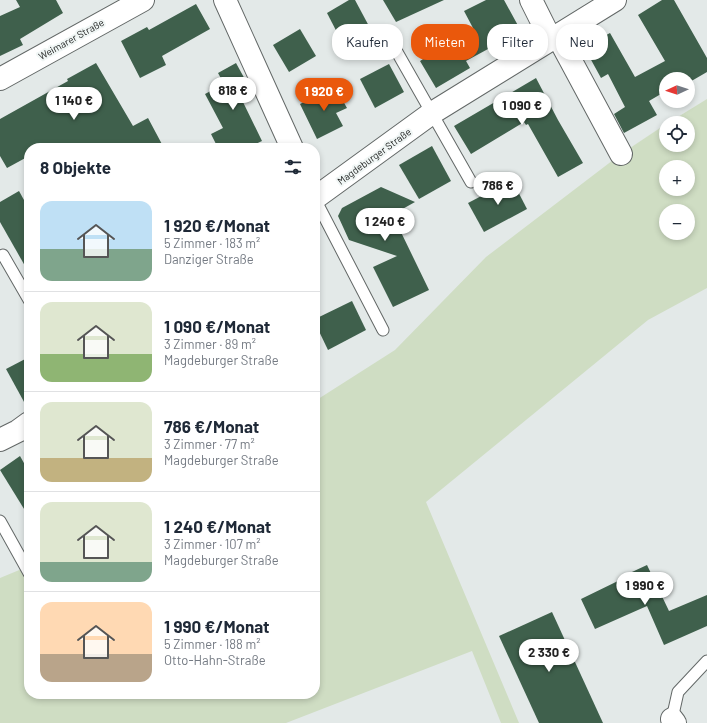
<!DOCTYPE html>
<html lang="de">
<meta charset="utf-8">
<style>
:root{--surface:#fff;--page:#f2f2f3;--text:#1f2937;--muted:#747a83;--line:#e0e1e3;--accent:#ea580c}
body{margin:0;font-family:Barlow,sans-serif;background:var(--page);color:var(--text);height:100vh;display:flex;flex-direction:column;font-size:15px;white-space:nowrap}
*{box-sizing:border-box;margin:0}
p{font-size:13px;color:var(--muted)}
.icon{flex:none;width:22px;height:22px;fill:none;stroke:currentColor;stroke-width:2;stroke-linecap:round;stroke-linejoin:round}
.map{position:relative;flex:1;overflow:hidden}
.details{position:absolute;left:24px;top:143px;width:296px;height:556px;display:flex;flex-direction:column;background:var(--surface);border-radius:16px;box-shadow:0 2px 6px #0003}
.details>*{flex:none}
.top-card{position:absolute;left:332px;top:24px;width:315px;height:36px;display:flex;gap:8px}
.needle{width:26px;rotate:267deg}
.tools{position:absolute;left:659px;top:72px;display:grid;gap:8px}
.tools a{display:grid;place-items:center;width:36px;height:36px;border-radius:50%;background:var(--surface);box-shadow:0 2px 6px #0003;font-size:20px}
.price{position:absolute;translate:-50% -34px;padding:0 9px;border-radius:14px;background:#fff;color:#222;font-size:13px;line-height:26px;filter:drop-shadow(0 1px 2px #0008)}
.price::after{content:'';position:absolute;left:50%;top:24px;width:12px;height:9px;margin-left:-6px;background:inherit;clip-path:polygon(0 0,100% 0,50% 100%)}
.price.active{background:var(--accent);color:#fff}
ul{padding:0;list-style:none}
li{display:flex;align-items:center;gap:12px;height:100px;padding:0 16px}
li+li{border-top:1px solid var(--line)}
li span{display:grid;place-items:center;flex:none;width:112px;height:80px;border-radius:12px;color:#555}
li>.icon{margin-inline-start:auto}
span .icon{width:48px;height:48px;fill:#fffc;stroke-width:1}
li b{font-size:17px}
h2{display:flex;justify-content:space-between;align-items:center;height:48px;padding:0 16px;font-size:17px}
.chip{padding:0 14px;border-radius:16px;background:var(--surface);box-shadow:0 2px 6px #0003;font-size:14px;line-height:36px}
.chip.active{background:var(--accent);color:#fff}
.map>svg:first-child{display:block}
.green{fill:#cfddc3;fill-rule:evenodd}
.building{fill:#3f604c}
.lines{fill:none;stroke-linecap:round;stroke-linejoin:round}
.lane-casing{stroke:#636867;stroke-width:13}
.street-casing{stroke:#636867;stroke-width:24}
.lane{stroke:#fff;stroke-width:11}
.street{stroke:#fff;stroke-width:22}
.labels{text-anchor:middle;stroke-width:4;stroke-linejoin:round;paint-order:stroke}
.street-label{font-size:10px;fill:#191b1a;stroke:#f0f6f5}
</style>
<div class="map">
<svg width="707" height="723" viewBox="0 0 707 723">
<rect width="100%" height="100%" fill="#e3e9e8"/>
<!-- green -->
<path class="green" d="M707,99v189l-59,32 -222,182 93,221h-18l-29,-72 -186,72h-286v-145l29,-12v128h286v-293l80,-51 91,-93 135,-103 45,-30v21h22v-22h-20zM666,167h22v22h-22zM666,211h22v22h-22z"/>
<!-- building -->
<g class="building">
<polygon points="16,0 56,0 63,13 20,39 23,45 0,56 0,16 20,7"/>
<polygon points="349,0 355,0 370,28 342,42 327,13"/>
<polygon points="383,0 444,0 396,22"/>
<polygon points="486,0 504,0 521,31 466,61 470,68 436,88 420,61 473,28 464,11"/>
<polygon points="662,0 674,0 707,58 707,72 688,83 688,79 666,79 666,91 649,101 657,115 624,133 614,114 625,107 608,74 601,78 584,47 610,33 635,77 665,61 638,15"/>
<polygon points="196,4 210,29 162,56 166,65 140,78 121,41 147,27 149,30"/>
<polygon points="300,29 316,56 289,72 273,45"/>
<polygon points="96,63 133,126 148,118 164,148 29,148 29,156 7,168 0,156 0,119 68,81 67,79"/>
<polygon points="236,63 253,94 242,100 262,141 247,148 218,148 211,134 223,128 205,94 224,84 218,73"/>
<polygon points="389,64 404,92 375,108 360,79"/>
<polygon points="536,78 558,120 583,163 558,177 528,124 526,125 524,122 471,154 454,126"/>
<polygon points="335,87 347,108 336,113 343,126 317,139 300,104"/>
<polygon points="432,146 451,181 419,199 399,165"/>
<polygon points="512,180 527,209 484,232 468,203"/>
<polygon points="381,187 415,202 399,211 404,222 398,226 429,290 393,307 373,267 397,256 349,240 338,216 342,208"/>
<polygon points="19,191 29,209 29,273 0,222 0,202"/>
<polygon points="352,301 366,330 328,350 315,323 315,319"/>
<polygon points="29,357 29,411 6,369"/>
<polygon points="20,456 29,472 29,517 0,470"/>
<polygon points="647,565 669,611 707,595 707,626 664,645 647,606 595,629 581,599 620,580 619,578"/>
<polygon points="552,612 603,723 539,723 499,636"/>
</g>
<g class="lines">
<!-- lane casing -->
<g class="lane-casing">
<g id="lane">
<polyline points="397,52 471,182"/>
<polyline points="315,199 383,330"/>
<polyline points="3,255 29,300"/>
<polyline points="0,521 29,573"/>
<polyline points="672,719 678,692 707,661"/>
</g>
</g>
<!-- street casing -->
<g class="street-casing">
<g id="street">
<polyline points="225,0 292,148"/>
<polyline points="531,0 551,40"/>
<polyline points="557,35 621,154"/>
<polyline points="0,79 143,0"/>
<polyline points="315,198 432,113 615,0"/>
<polyline points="0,440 18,431 29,423"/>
<polyline points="672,719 675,723"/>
</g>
</g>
<!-- lane -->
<use href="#lane" class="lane"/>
<!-- street -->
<use href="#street" class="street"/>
</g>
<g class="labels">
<!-- street labels -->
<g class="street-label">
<text transform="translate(71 39) rotate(-29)" y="4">Weimarer Straße</text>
<text transform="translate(374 156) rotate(-36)" y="4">Magdeburger Straße</text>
</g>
</g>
</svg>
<div class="tools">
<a><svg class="needle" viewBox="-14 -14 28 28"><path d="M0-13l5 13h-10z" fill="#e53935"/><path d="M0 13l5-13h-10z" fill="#747a83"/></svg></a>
<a><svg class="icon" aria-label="locate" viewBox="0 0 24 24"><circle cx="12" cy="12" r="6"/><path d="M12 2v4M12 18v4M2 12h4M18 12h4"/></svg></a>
<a>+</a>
<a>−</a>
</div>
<b class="price" style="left:233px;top:111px">818 €</b>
<b class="price active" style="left:324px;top:112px">1 920 €</b>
<b class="price" style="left:74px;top:121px">1 140 €</b>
<b class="price" style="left:522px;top:126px">1 090 €</b>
<b class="price" style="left:498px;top:206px">786 €</b>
<b class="price" style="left:385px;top:242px">1 240 €</b>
<b class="price" style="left:645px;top:606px">1 990 €</b>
<b class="price" style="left:549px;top:673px">2 330 €</b>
<div class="top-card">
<a class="chip">Kaufen</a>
<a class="chip active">Mieten</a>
<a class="chip">Filter</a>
<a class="chip">Neu</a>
</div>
<section class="details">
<h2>8 Objekte<svg class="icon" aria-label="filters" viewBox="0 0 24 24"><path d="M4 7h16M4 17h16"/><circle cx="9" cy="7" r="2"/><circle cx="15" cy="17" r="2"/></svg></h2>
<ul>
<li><span style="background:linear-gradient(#bfe0f5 60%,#7fa58c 0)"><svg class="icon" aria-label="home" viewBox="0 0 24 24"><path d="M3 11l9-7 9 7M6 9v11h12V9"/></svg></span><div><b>1 920 €/Monat</b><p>5 Zimmer · 183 m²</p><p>Danziger Straße</p></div></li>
<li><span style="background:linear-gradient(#dfe7d0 65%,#8fb573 0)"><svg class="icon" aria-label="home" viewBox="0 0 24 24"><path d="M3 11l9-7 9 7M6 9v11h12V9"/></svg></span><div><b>1 090 €/Monat</b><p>3 Zimmer · 89 m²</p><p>Magdeburger Straße</p></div></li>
<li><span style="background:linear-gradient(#dfe7d0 70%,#c2b280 0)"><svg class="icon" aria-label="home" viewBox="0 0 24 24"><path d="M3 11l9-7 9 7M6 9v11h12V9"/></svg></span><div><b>786 €/Monat</b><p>3 Zimmer · 77 m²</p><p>Magdeburger Straße</p></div></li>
<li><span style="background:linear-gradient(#dfe7d0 75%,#7fa58c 0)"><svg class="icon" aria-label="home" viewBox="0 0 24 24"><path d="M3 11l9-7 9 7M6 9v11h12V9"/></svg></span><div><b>1 240 €/Monat</b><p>3 Zimmer · 107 m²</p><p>Magdeburger Straße</p></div></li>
<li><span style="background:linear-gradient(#ffd9b3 65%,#b9a48a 0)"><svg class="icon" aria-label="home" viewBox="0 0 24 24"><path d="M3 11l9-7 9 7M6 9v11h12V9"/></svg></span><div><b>1 990 €/Monat</b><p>5 Zimmer · 188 m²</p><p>Otto-Hahn-Straße</p></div></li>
</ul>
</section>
</div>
